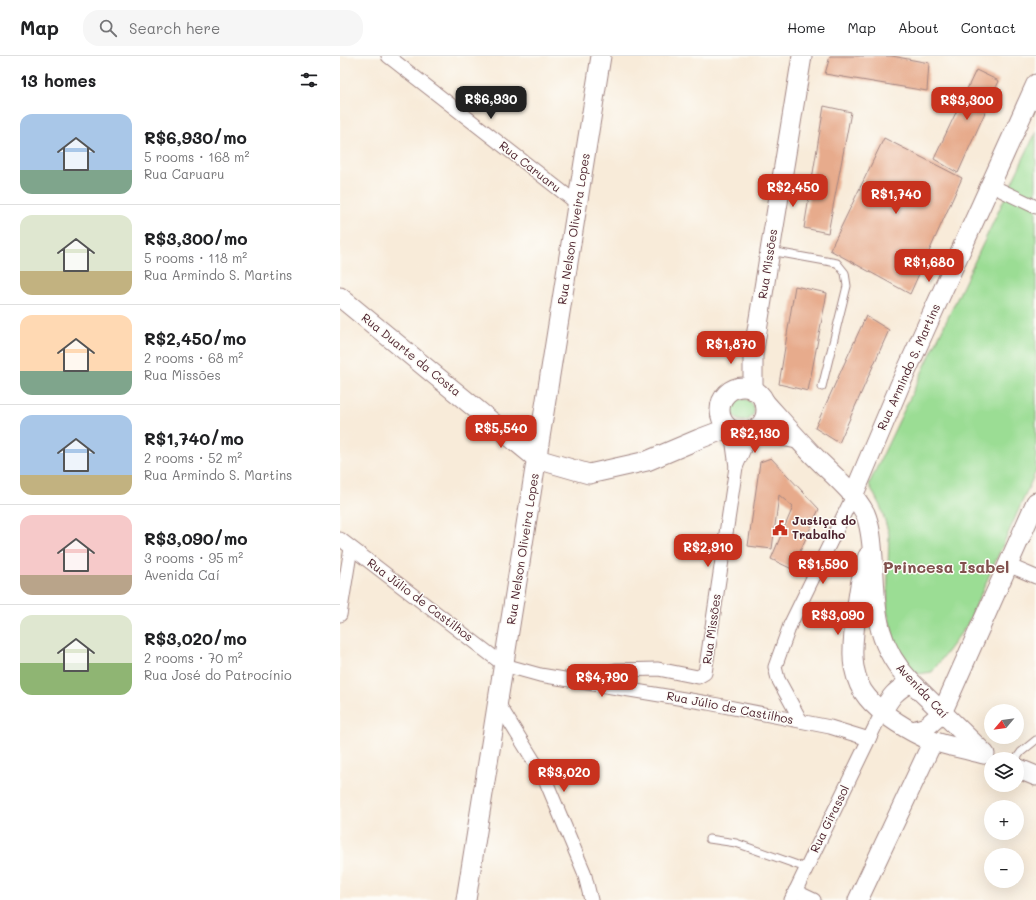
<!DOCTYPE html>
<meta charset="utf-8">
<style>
:root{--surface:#fff;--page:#f6f6f6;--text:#202124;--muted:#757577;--line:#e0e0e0;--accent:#c8321e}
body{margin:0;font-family:Mali,sans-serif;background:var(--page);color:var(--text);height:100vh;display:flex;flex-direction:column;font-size:15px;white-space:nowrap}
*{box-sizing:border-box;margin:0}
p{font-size:13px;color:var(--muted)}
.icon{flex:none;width:22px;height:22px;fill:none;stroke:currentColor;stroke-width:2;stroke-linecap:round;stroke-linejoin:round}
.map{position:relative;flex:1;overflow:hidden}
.side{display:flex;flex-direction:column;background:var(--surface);width:340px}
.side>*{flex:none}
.needle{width:26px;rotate:241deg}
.fabs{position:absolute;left:644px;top:648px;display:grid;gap:8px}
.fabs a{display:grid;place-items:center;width:40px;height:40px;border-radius:50%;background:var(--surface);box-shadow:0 4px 16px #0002;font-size:20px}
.price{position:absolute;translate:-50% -34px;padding:0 9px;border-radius:8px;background:var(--accent);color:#fff;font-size:13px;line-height:26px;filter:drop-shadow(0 1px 2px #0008)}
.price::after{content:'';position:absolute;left:50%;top:24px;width:12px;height:9px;margin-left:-6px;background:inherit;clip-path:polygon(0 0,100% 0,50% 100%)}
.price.selected{background:#222;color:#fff}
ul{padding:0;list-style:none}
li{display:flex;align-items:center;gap:12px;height:100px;padding:0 20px}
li+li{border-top:1px solid var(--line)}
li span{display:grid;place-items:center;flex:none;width:112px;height:80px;border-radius:12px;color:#555}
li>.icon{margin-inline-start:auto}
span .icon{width:48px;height:48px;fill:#fffc;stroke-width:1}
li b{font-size:17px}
h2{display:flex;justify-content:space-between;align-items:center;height:48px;padding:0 20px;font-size:17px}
header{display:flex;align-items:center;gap:24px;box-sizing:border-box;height:56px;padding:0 20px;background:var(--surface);border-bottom:1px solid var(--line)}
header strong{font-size:19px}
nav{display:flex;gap:22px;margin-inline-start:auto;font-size:14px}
.search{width:280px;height:36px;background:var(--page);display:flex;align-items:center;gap:10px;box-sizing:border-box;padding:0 14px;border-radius:16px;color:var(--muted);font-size:15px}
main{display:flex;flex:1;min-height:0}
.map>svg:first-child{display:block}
.green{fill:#9bdd94;stroke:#727e60}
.building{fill:#e7ab8c}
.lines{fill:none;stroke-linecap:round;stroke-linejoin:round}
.lane-casing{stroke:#a18582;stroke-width:9}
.street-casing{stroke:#a18582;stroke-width:15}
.secondary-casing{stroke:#a18582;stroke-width:21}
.lane{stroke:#fff;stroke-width:7}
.street{stroke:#fff;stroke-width:13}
.secondary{stroke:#fff;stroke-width:19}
.labels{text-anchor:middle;stroke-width:3;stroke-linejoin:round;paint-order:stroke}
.street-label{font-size:12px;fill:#4a1f2b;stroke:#fdfcf7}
.poi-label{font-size:12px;font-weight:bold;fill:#4a1f2b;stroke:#fdfcf7;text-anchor:start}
.district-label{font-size:16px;font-weight:bold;fill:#81504d;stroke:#fdfcf7}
</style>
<header>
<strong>Map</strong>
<div class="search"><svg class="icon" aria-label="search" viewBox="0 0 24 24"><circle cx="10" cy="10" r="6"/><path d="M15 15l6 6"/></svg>Search here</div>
<nav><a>Home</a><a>Map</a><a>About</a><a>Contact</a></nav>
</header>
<main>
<section class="side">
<h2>13 homes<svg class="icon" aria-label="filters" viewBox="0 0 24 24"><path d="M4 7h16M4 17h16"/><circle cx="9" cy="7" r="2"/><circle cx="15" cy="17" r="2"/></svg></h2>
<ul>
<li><span style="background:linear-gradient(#a9c7e8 70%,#7fa58c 0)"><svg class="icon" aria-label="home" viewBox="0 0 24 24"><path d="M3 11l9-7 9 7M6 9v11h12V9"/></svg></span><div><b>R$6,930/mo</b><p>5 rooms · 168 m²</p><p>Rua Caruaru</p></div></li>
<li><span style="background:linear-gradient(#dfe7d0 70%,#c2b280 0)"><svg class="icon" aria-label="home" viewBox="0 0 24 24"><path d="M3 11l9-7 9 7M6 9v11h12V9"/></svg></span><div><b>R$3,300/mo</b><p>5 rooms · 118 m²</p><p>Rua Armindo S. Martins</p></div></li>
<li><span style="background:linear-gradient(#ffd9b3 70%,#7fa58c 0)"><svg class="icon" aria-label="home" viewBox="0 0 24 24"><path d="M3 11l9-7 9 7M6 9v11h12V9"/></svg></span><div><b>R$2,450/mo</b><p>2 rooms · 68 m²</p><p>Rua Missões</p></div></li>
<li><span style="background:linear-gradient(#a9c7e8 75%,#c2b280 0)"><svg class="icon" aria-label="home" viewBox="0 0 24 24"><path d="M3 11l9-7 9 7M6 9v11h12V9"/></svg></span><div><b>R$1,740/mo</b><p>2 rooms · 52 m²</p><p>Rua Armindo S. Martins</p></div></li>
<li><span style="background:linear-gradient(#f6c9c9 75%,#b9a48a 0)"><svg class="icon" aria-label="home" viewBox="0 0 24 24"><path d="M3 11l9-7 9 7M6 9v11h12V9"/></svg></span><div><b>R$3,090/mo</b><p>3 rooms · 95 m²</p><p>Avenida Caí</p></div></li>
<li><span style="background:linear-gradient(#dfe7d0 60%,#8fb573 0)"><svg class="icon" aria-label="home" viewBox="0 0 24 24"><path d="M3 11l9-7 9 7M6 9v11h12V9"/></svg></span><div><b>R$3,020/mo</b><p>2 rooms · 70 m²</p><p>Rua José do Patrocínio</p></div></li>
</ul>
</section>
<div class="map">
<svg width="696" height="844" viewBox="0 0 696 844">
<rect width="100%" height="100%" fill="#fdfcf7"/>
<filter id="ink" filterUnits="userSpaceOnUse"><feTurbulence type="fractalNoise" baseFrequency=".025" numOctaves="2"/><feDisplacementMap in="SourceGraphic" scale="8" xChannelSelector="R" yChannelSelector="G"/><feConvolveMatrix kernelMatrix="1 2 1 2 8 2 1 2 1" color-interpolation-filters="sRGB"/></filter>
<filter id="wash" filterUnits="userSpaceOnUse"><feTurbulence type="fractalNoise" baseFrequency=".012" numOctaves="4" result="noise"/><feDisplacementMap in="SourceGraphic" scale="16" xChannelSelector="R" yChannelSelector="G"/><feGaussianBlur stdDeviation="0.9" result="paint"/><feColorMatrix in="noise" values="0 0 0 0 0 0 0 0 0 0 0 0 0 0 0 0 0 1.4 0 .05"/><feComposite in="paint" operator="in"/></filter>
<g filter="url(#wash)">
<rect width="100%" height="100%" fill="#f8ebd9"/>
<!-- green -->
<g class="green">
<polygon points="696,76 696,415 627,569 592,616 579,618 567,613 558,599 547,555 549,478 541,452 529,428"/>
<circle cx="403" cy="354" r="11"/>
</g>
<g id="blocks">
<!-- building -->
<g class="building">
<polygon points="490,0 552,0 589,7 587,35 485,18"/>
<polygon points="636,14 659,25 618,117 594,103"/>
<polygon points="484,50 511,56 488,177 464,172"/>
<polygon points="544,82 622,122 570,238 490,194"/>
<polygon points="455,230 487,237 468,335 439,328"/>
<polygon points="526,260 549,274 499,387 475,372"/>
<polygon points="431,402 479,453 452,513 431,503 453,451 439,439 432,493 408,490 420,406"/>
</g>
</g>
</g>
<g filter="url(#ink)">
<use href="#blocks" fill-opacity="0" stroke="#a18582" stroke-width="1"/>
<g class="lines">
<!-- lane casing -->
<g class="lane-casing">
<g id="lane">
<polyline points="430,195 497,207 505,217 507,230 482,331"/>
<polyline points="676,703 681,696 696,684"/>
<polyline points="369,783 396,787 466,812"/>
</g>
</g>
<!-- street casing -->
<g class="street-casing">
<g id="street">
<polyline points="48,0 238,148"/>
<polyline points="650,129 696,151"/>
<polyline points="396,411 412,375"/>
<polyline points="0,483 164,609 200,619 368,647 490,671 529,683 542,656"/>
<polyline points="668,509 696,521"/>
<polyline points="0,559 11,492"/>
<polyline points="240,623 276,614 318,613 358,621 365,617 396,411 391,374"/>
<polyline points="158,647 205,723 244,816 251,844"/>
<polyline points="461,665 438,623 435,611 450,569 513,440"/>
<polyline points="455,835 474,844"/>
<polyline points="451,844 529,683"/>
</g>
</g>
<!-- secondary casing -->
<g class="secondary-casing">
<g id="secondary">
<polyline points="0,241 197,403 249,418 307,405 359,383 388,372"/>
<circle cx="403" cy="354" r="23"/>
<polyline points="413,334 413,299 462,0"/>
<path d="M423,344c18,20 35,40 54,59 16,16 37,33 48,54 6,14 7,31 8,45 3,51 1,85 38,124l74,72"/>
<polyline points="413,374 457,383"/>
<polyline points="513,440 560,329 696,28"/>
<path d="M528,500c-8,21 -10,42 -13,65 -1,15 -4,31 -1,46 2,10 6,22 13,30 13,17 45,36 65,44 16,5 34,8 51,13"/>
<path d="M542,656c9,-16 13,-21 29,-30"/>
<polyline points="573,675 586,671 602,657 696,446"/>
<polyline points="677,712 696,720"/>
<polyline points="126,844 261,0"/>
<polyline points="518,844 593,685"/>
</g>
</g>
<!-- lane -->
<use href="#lane" class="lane"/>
<!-- street -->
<use href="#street" class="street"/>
<!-- secondary -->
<use href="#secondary" class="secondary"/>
</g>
</g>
<!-- icons -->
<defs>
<g id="civic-bare" transform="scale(1.2)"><path d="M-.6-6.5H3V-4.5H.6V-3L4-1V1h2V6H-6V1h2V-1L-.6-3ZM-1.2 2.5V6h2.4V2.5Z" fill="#c8321e" stroke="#fdfcf7" stroke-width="2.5" paint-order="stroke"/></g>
</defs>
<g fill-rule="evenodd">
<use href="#civic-bare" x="440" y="472"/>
</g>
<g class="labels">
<!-- street labels -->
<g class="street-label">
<text transform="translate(190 111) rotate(38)" y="4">Rua Caruaru</text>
<text transform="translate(234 173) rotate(-81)" y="4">Rua Nelson Oliveira Lopes</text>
<text transform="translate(428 208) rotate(-81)" y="4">Rua Missões</text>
<text transform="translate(71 299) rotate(39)" y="4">Rua Duarte da Costa</text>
<text transform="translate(569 311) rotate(-66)" y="4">Rua Armindo S. Martins</text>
<text transform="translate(183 493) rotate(-81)" y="4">Rua Nelson Oliveira Lopes</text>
<text transform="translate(80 544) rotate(37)" y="4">Rua Júlio de Castilhos</text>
<text transform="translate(372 573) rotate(-82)" y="4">Rua Missões</text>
<text transform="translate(582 635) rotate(47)" y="4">Avenida Caí</text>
<text transform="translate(390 652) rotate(11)" y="4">Rua Júlio de Castilhos</text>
<text transform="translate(490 763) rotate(-64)" y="4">Rua Girassol</text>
</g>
<!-- poi labels -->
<g class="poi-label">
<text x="452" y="469">Justiça do<tspan x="452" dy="14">Trabalho</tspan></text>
</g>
<!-- district labels -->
<g class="district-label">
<text x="606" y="517">Princesa Isabel</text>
</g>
</g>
</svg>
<div class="fabs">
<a><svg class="needle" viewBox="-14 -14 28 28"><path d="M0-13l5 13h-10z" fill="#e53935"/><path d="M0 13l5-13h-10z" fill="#757577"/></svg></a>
<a><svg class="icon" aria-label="layers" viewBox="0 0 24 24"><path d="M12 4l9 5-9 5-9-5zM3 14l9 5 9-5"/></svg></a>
<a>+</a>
<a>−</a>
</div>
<b class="price selected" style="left:151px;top:64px">R$6,930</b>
<b class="price" style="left:627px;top:65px">R$3,300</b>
<b class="price" style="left:453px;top:152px">R$2,450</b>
<b class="price" style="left:556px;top:159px">R$1,740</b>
<b class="price" style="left:589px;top:227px">R$1,680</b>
<b class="price" style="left:391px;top:309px">R$1,870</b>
<b class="price" style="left:161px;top:393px">R$5,540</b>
<b class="price" style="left:415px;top:398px">R$2,130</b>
<b class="price" style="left:368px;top:512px">R$2,910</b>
<b class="price" style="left:483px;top:529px">R$1,590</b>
<b class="price" style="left:498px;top:580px">R$3,090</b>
<b class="price" style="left:262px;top:642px">R$4,790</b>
<b class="price" style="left:224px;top:737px">R$3,020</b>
</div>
</main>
